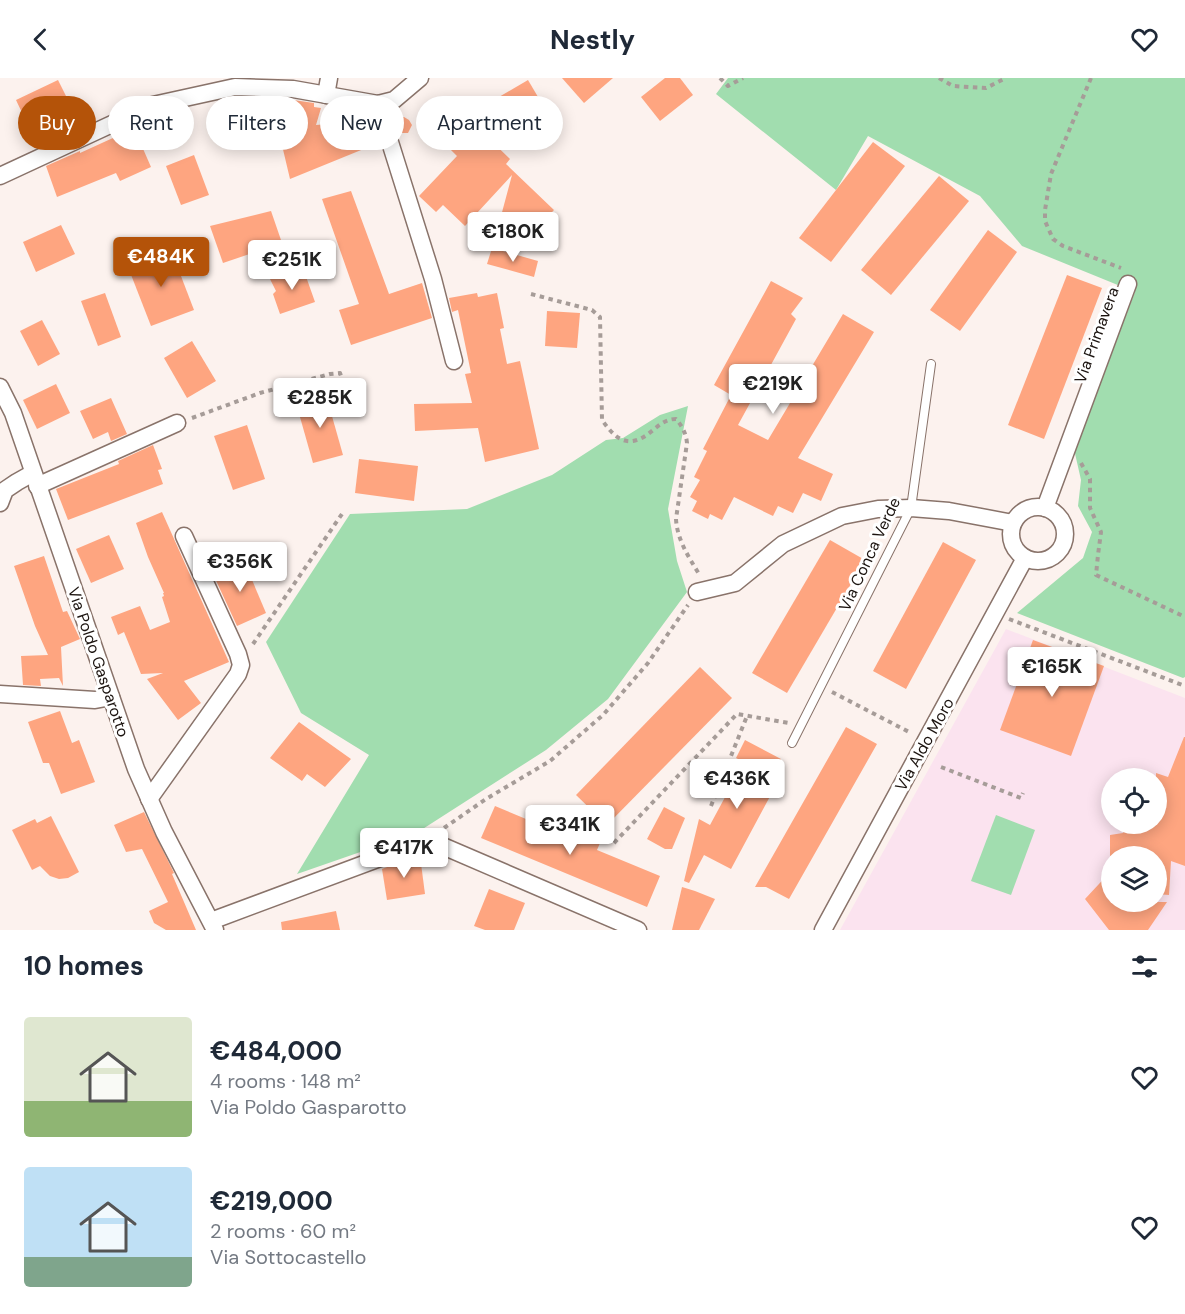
<!DOCTYPE html>
<meta charset="utf-8">
<style>
:root{--surface:#fff;--page:#f2f2f3;--text:#1f2937;--muted:#747a83;--accent:#b45309}
body{margin:0;font-family:"DM Sans",sans-serif;background:var(--page);color:var(--text);height:100vh;display:flex;flex-direction:column;font-size:22px;white-space:nowrap}
*{box-sizing:border-box;margin:0}
p{font-size:20px;color:var(--muted)}
.icon{flex:none;width:33px;height:33px;fill:none;stroke:currentColor;stroke-width:2;stroke-linecap:round;stroke-linejoin:round}
.map{position:relative;height:852px;overflow:hidden}
.panel{display:flex;flex-direction:column;background:var(--surface);flex:1}
.panel>*{flex:none}
.banner{position:absolute;left:18px;top:18px;width:600px;height:54px;display:flex;gap:12px}
.tools{position:absolute;left:1101px;top:690px;display:grid;gap:12px}
.tools a{display:grid;place-items:center;width:66px;height:66px;border-radius:50%;background:var(--surface);box-shadow:0 3px 15px #0003;font-size:30px}
.price{position:absolute;translate:-50% -51px;padding:0 14px;border-radius:6px;background:#fff;color:#222;font-size:20px;line-height:39px;filter:drop-shadow(0 2px 3px #0008)}
.price::after{content:'';position:absolute;left:50%;top:36px;width:18px;height:14px;margin-left:-9px;background:inherit;clip-path:polygon(0 0,100% 0,50% 100%)}
.price.current{background:var(--accent);color:#fff}
ul{padding:0;list-style:none}
li{display:flex;align-items:center;gap:18px;height:150px;padding:0 24px}
li span{display:grid;place-items:center;flex:none;width:168px;height:120px;border-radius:6px;color:#555}
li>.icon{margin-inline-start:auto}
span .icon{width:72px;height:72px;fill:#fffc;stroke-width:1}
li b{font-size:26px}
h2{display:flex;justify-content:space-between;align-items:center;height:72px;padding:0 24px;font-size:26px}
.pill{padding:0 21px;border-radius:27px;background:var(--surface);box-shadow:0 3px 15px #0003;font-size:21px;line-height:54px}
.pill.current{background:var(--accent);color:#fff}
header{display:flex;justify-content:space-between;align-items:center;height:78px;padding:0 24px;background:var(--surface);font-size:27px;font-weight:700}
.map>svg:first-child{display:block}
.education{fill:#fbe3ef;fill-rule:evenodd}
.green{fill:#a1ddaf}
.building{fill:#fea580}
.lines{fill:none;stroke-linecap:round;stroke-linejoin:round}
.service-casing{stroke:#89736a;stroke-width:10}
.minor-casing{stroke:#89736a;stroke-width:19}
.path{stroke:#a69c98;stroke-width:4;stroke-dasharray:4.5 4.5;stroke-linecap:butt}
.service{stroke:#fff;stroke-width:8}
.minor{stroke:#fff;stroke-width:16}
.labels{text-anchor:middle;stroke-width:6;stroke-linejoin:round;paint-order:stroke}
.street-label{font-size:16px;fill:#1b130f;stroke:#fff}
</style>
<header><svg class="icon" aria-label="back" viewBox="0 0 24 24"><path d="M15 5l-7 7 7 7"/></svg>Nestly<svg class="icon" aria-label="heart" viewBox="0 0 24 24"><path d="M12 20l-8-8c-3-5 5-10 8-4 3-6 11-1 8 4z"/></svg></header>
<div class="map">
<svg width="1185" height="852" viewBox="0 0 1185 852">
<rect width="100%" height="100%" fill="#fcf2ee"/>
<!-- education -->
<path class="education" d="M1006,551l179,69v232h-345zM1112,700h44v46h-44zM1112,778h44v46h-44z"/>
<!-- green -->
<g class="green">
<polygon points="728,0 1185,0 1185,599 1183,600 1017,535 1083,480 1092,454 1078,428 1081,402 1074,371 1135,214 1022,168 980,118 868,58 836,112 716,16"/>
<polygon points="688,328 668,431 677,483 687,514 608,621 546,672 418,754 297,796 369,677 301,635 266,564 350,436 467,431 552,397 606,362 623,360 660,337"/>
<polygon points="996,737 1035,752 1011,817 971,803"/>
</g>
<!-- building -->
<g class="building">
<polygon points="562,0 613,0 584,25"/>
<polygon points="665,0 680,0 693,17 660,43 641,19"/>
<polygon points="58,2 69,24 60,28 72,53 39,68 36,59 34,60 16,22"/>
<polygon points="528,2 551,41 515,62 492,23"/>
<polygon points="286,21 314,25 314,29 321,30 316,47 363,43 371,68 290,101 281,63 276,63"/>
<polygon points="393,39 404,39 409,42 412,47 408,55 398,55"/>
<polygon points="474,46 510,81 506,86 554,132 526,162 501,138 512,97 465,148 443,127 436,134 419,118 457,78 450,71"/>
<polygon points="126,54 129,60 137,57 151,89 120,103 116,95 57,119 46,88 80,73 80,75"/>
<polygon points="873,64 905,88 831,184 799,160"/>
<polygon points="194,77 209,117 181,127 166,88"/>
<polygon points="939,98 969,123 891,217 861,192"/>
<polygon points="351,113 389,216 422,205 432,240 351,267 339,232 359,226 322,121"/>
<polygon points="271,133 282,165 223,185 210,148"/>
<polygon points="61,147 75,176 36,194 23,164"/>
<polygon points="988,152 1017,174 960,253 930,232"/>
<polygon points="492,170 538,183 534,199 487,186"/>
<polygon points="171,172 194,232 151,248 128,189"/>
<polygon points="303,190 315,224 280,236 273,216 276,213 270,201"/>
<polygon points="1067,197 1102,210 1044,361 1008,347"/>
<polygon points="771,203 803,220 791,236 796,241 738,347 768,362 843,236 874,254 798,380 833,396 821,423 803,415 793,435 778,428 773,438 734,419 722,442 710,436 708,441 692,433 697,423 690,419 700,402 694,399 707,373 703,371 731,317 714,307"/>
<polygon points="105,215 121,259 98,268 81,223"/>
<polygon points="477,215 478,219 497,215 504,250 500,251 507,286 520,283 539,371 485,384 478,350 415,353 414,326 472,325 465,296 471,295 458,232 452,234 449,220"/>
<polygon points="547,233 580,235 577,270 545,268"/>
<polygon points="42,242 60,276 38,288 20,253"/>
<polygon points="192,263 216,303 187,320 164,280"/>
<polygon points="56,306 70,335 37,351 23,322"/>
<polygon points="326,317 343,377 313,385 296,325"/>
<polygon points="111,320 127,356 111,363 108,354 93,361 80,333"/>
<polygon points="247,347 265,401 233,412 214,358"/>
<polygon points="153,367 162,391 158,392 163,406 68,442 56,411 119,386 118,383"/>
<polygon points="359,381 418,388 414,423 355,415"/>
<polygon points="162,434 229,584 184,603 201,625 178,642 147,601 163,595 141,596 124,554 118,557 111,539 140,528 150,552 170,544 162,519 164,518 163,515 164,515 148,479 136,445"/>
<polygon points="109,457 124,491 91,505 76,471"/>
<polygon points="830,462 865,482 787,615 752,595"/>
<polygon points="943,464 976,482 906,611 873,593"/>
<polygon points="44,478 63,534 67,533 80,561 61,569 63,608 59,600 40,601 41,608 23,607 21,578 48,577 35,548 14,488"/>
<polygon points="244,483 266,535 237,548 213,496"/>
<polygon points="1033,562 1104,588 1071,678 1000,652"/>
<polygon points="700,589 732,620 607,747 576,717"/>
<polygon points="60,633 72,665 79,662 95,704 61,716 49,685 43,685 28,644"/>
<polygon points="299,644 351,681 325,709 307,696 302,703 270,680"/>
<polygon points="846,649 877,666 789,821 766,809 755,809"/>
<polygon points="1184,659 1185,659 1185,788 1171,783 1169,817 1156,816 1156,778 1110,778 1110,757 1123,755 1127,746 1156,746 1156,695 1168,699"/>
<polygon points="745,662 781,681 774,694 781,698 731,791 704,777 689,805 684,803 699,741 710,747 744,684 736,680"/>
<polygon points="495,728 562,756 563,751 600,765 597,772 660,798 647,829 481,760"/>
<polygon points="664,729 685,740 672,771 665,771 647,761"/>
<polygon points="144,734 174,795 172,796 196,852 166,852 154,845 149,833 168,824 142,771 126,774 114,747"/>
<polygon points="51,738 79,794 68,800 59,801 50,798 40,788 32,792 12,752 35,741 37,745"/>
<polygon points="420,778 425,816 387,822 382,791 413,779"/>
<polygon points="1112,792 1112,824 1167,824 1148,852 1109,852 1085,821"/>
<polygon points="682,809 695,813 715,821 699,852 672,852"/>
<polygon points="489,811 525,825 514,852 485,852 474,848"/>
<polygon points="336,833 340,852 282,852 281,844"/>
</g>
<g class="lines">
<!-- service casing -->
<g class="service-casing">
<polyline id="service" points="792,665 911,430 931,286"/>
</g>
<!-- minor casing -->
<g class="minor-casing">
<g id="minor">
<polyline points="326,17 329,0"/>
<polyline points="378,26 433,201 454,283"/>
<polyline points="0,98 153,27 235,9 293,11 378,26 394,22 420,0"/>
<polyline points="0,309 13,335 136,691 164,754 215,852"/>
<polyline points="37,408 177,345"/>
<polyline points="0,425 5,412 17,404 33,395"/>
<circle cx="1038" cy="456" r="27"/>
<polyline points="1045,430 1128,206"/>
<polyline points="697,514 735,505 783,466 842,438 878,431 911,430 949,433 1013,445"/>
<polyline points="0,616 95,622 111,619"/>
<polyline points="149,721 238,596 241,587 238,576 184,458"/>
<polyline points="211,843 423,764 438,766 638,852"/>
<polyline points="823,852 1025,480"/>
</g>
</g>
<!-- path -->
<g class="path">
<polyline points="720,0 728,8 743,0"/>
<polyline points="939,0 953,8 986,10 1006,0"/>
<polyline points="1091,0 1051,96 1045,132 1045,143 1053,161 1063,168 1121,190"/>
<path d="M531,216l61,16 8,7 2,103c8,11 17,23 31,21 18,-3 25,-22 43,-22 6,7 10,14 11,24l-11,76c1,20 12,37 23,55"/>
<polyline points="192,340 260,315 330,296 340,295 344,306"/>
<polyline points="1081,385 1090,401 1090,430 1101,454 1098,477 1096,497 1185,539"/>
<polyline points="1009,541 1185,608"/>
<polyline points="253,566 344,433"/>
<polyline points="832,614 911,655"/>
<polyline points="941,689 1021,720 1023,715"/>
<polyline points="711,728 747,638"/>
<polyline points="444,750 486,721 550,683 603,637 648,585 688,527"/>
<polyline points="614,765 737,636 789,645"/>
</g>
<!-- service -->
<use href="#service" class="service"/>
<!-- minor -->
<use href="#minor" class="minor"/>
</g>
<g class="labels">
<!-- street labels -->
<g class="street-label">
<text transform="translate(1096 257) rotate(-70)" y="6">Via Primavera</text>
<text transform="translate(869 476) rotate(-65)" y="6">Via Conca Verde</text>
<text transform="translate(99 584) rotate(71)" y="6">Via Poldo Gasparotto</text>
<text transform="translate(924 666) rotate(-61)" y="6">Via Aldo Moro</text>
</g>
</g>
</svg>
<div class="tools">
<a><svg class="icon" aria-label="locate" viewBox="0 0 24 24"><circle cx="12" cy="12" r="6"/><path d="M12 2v4M12 18v4M2 12h4M18 12h4"/></svg></a>
<a><svg class="icon" aria-label="layers" viewBox="0 0 24 24"><path d="M12 4l9 5-9 5-9-5zM3 14l9 5 9-5"/></svg></a>
</div>
<b class="price" style="left:513px;top:185px">€180K</b>
<b class="price current" style="left:161px;top:210px">€484K</b>
<b class="price" style="left:292px;top:213px">€251K</b>
<b class="price" style="left:773px;top:337px">€219K</b>
<b class="price" style="left:320px;top:351px">€285K</b>
<b class="price" style="left:240px;top:515px">€356K</b>
<b class="price" style="left:1052px;top:620px">€165K</b>
<b class="price" style="left:737px;top:732px">€436K</b>
<b class="price" style="left:570px;top:778px">€341K</b>
<b class="price" style="left:404px;top:801px">€417K</b>
<div class="banner">
<a class="pill current">Buy</a>
<a class="pill">Rent</a>
<a class="pill">Filters</a>
<a class="pill">New</a>
<a class="pill">Apartment</a>
</div>
</div>
<section class="panel">
<h2>10 homes<svg class="icon" aria-label="filters" viewBox="0 0 24 24"><path d="M4 7h16M4 17h16"/><circle cx="9" cy="7" r="2"/><circle cx="15" cy="17" r="2"/></svg></h2>
<ul>
<li><span style="background:linear-gradient(#dfe7d0 70%,#8fb573 0)"><svg class="icon" aria-label="home" viewBox="0 0 24 24"><path d="M3 11l9-7 9 7M6 9v11h12V9"/></svg></span><div><b>€484,000</b><p>4 rooms · 148 m²</p><p>Via Poldo Gasparotto</p></div><svg class="icon" aria-label="heart" viewBox="0 0 24 24"><path d="M12 20l-8-8c-3-5 5-10 8-4 3-6 11-1 8 4z"/></svg></li>
<li><span style="background:linear-gradient(#bfe0f5 75%,#7fa58c 0)"><svg class="icon" aria-label="home" viewBox="0 0 24 24"><path d="M3 11l9-7 9 7M6 9v11h12V9"/></svg></span><div><b>€219,000</b><p>2 rooms · 60 m²</p><p>Via Sottocastello</p></div><svg class="icon" aria-label="heart" viewBox="0 0 24 24"><path d="M12 20l-8-8c-3-5 5-10 8-4 3-6 11-1 8 4z"/></svg></li>
</ul>
</section>
